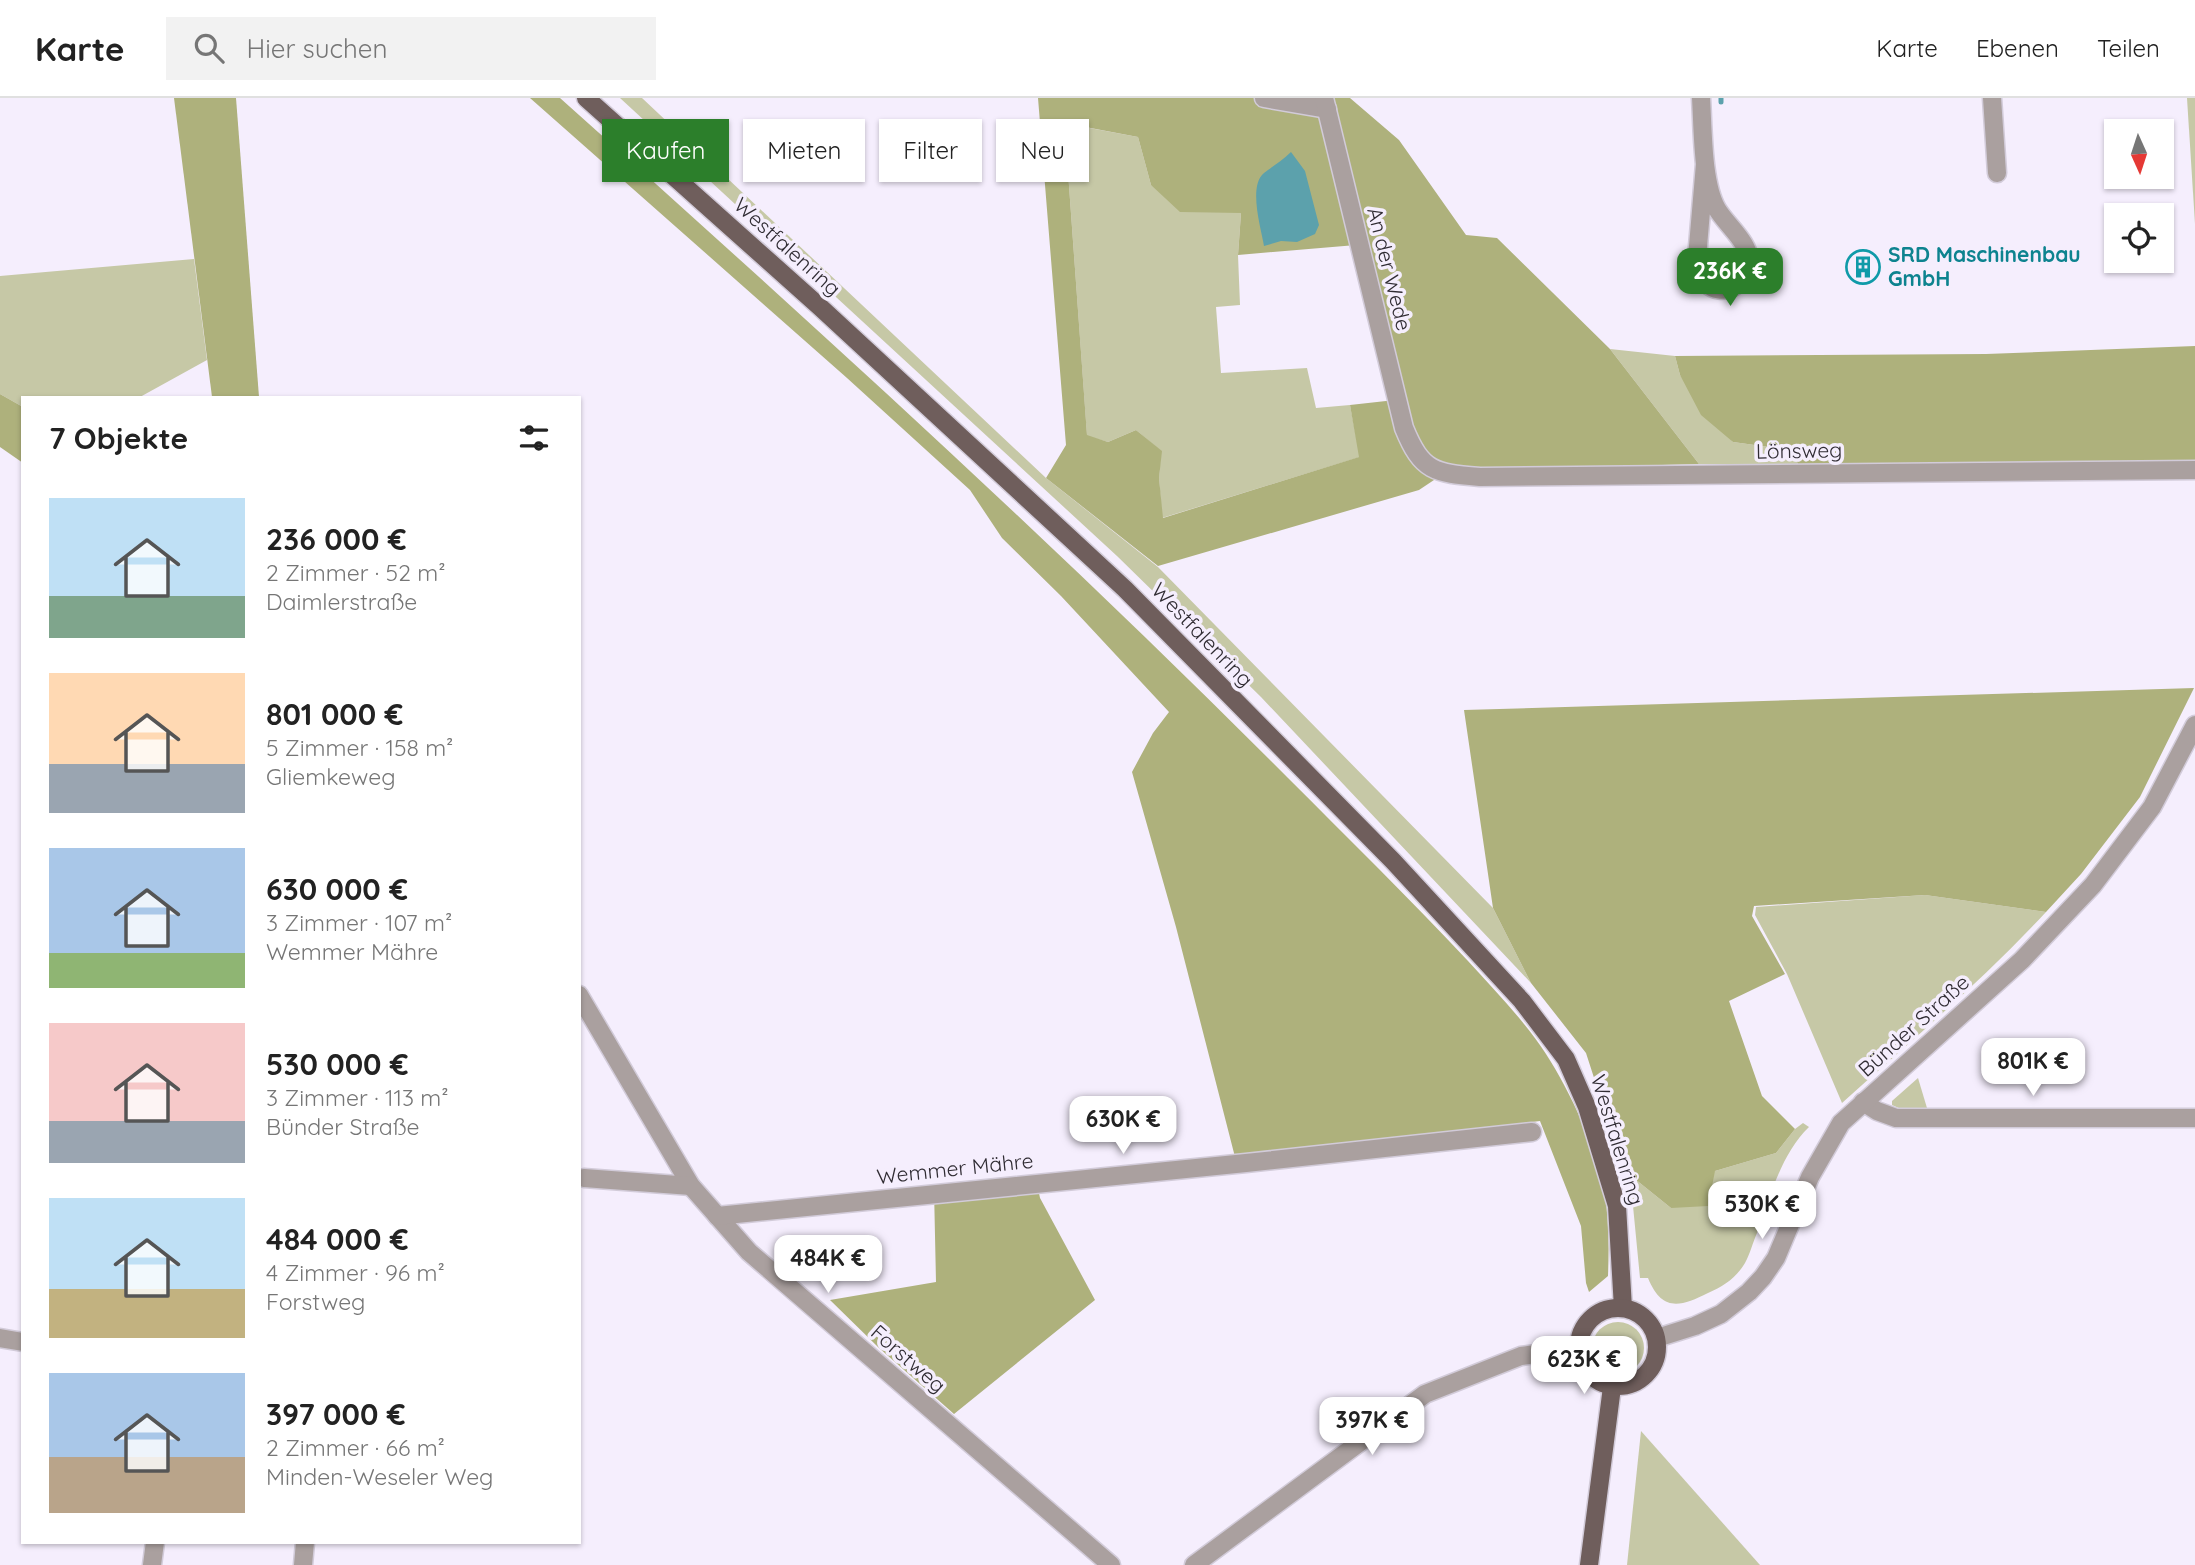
<!DOCTYPE html>
<html lang="de">
<meta charset="utf-8">
<style>
:root{--surface:#fff;--page:#f2f2f2;--text:#222;--muted:#767676;--line:#e0e0e0;--accent:#2c7f2b}
body{margin:0;font-family:Quicksand,sans-serif;background:var(--page);color:var(--text);height:100vh;display:flex;flex-direction:column;font-size:26px;white-space:nowrap}
*{box-sizing:border-box;margin:0}
p{font-size:23px;color:var(--muted)}
.icon{flex:none;width:38px;height:38px;fill:none;stroke:currentColor;stroke-width:2;stroke-linecap:round;stroke-linejoin:round}
.map{position:relative;flex:1;overflow:hidden}
.side{position:absolute;left:21px;top:298px;width:560px;height:1148px;display:flex;flex-direction:column;background:var(--surface);border-radius:0px;box-shadow:0 2px 5px #0004}
.side>*{flex:none}
.top-card{position:absolute;left:602px;top:21px;width:665px;height:63px;display:flex;gap:14px}
.needle{width:46px;rotate:177deg}
.tools{position:absolute;left:2104px;top:21px;display:grid;gap:14px}
.tools a{display:grid;place-items:center;width:70px;height:70px;border-radius:0px;background:var(--surface);box-shadow:0 2px 5px #0004;font-size:35px}
.price{position:absolute;translate:-50% -60px;padding:0 16px;border-radius:14px;background:#fff;color:#222;font-size:23px;line-height:46px;filter:drop-shadow(0 2px 4px #0008)}
.price::after{content:'';position:absolute;left:50%;top:42px;width:21px;height:16px;margin-left:-10px;background:inherit;clip-path:polygon(0 0,100% 0,50% 100%)}
.price.selected{background:var(--accent);color:#fff}
ul{padding:0;list-style:none}
li{display:flex;align-items:center;gap:21px;height:175px;padding:0 28px}
li span{display:grid;place-items:center;flex:none;width:196px;height:140px;border-radius:0px;color:#555}
li>.icon{margin-inline-start:auto}
span .icon{width:84px;height:84px;fill:#fffc;stroke-width:1}
li b{font-size:30px}
h2{display:flex;justify-content:space-between;align-items:center;height:84px;padding:0 28px;font-size:30px}
.pill{padding:0 24px;border-radius:0px;background:var(--surface);box-shadow:0 2px 5px #0004;font-size:24px;line-height:63px}
.pill.selected{background:var(--accent);color:#fff}
header{display:flex;align-items:center;gap:42px;box-sizing:border-box;height:98px;padding:0 35px;background:var(--surface);border-bottom:2px solid var(--line)}
header strong{font-size:33px}
nav{display:flex;gap:38px;margin-inline-start:auto;font-size:24px}
.search{width:490px;height:63px;background:var(--page);display:flex;align-items:center;gap:18px;box-sizing:border-box;padding:0 24px;border-radius:0px;color:var(--muted);font-size:26px}
.map>svg:first-child{display:block}
.green{fill:#c6c8a6}
.forest{fill:#aeb17c;fill-rule:evenodd}
.water{fill:#5ca1ac}
.lines{fill:none;stroke-linecap:round;stroke-linejoin:round}
.stream{stroke:#5ca1ac;stroke-width:5}
.minor-casing{stroke:#d2cbd9;stroke-width:21}
.major-casing{stroke:#d2cbd9;stroke-width:21}
.minor{stroke:#aaa09f;stroke-width:18}
.major{stroke:#6f5e5c;stroke-width:18}
.labels{text-anchor:middle;stroke-width:7;stroke-linejoin:round;paint-order:stroke}
.street-label{font-size:21px;fill:#302c33;stroke:#f5eefd}
.culture-label{font-size:21px;font-weight:bold;fill:#0d838f;stroke:#f5eefd;text-anchor:start}
</style>
<header>
<strong>Karte</strong>
<div class="search"><svg class="icon" aria-label="search" viewBox="0 0 24 24"><circle cx="10" cy="10" r="6"/><path d="M15 15l6 6"/></svg>Hier suchen</div>
<nav><a>Karte</a><a>Ebenen</a><a>Teilen</a></nav>
</header>
<div class="map">
<svg width="2195" height="1467" viewBox="0 0 2195 1467">
<rect width="100%" height="100%" fill="#f5eefd"/>
<!-- green -->
<g class="green">
<polygon points="620,0 642,0 1046,380 1158,469 1493,810 1531,885 1261,599 1117,458"/>
<polygon points="2187,0 2195,0 2195,126"/>
<polygon points="1079,28 1138,39 1151,87 1241,115 1238,157 1240,207 1216,209 1221,275 1307,270 1316,310 1350,307 1360,359 1162,420 1159,380 1161,353 1136,332 1108,344 1087,338 1067,60"/>
<polygon points="194,161 207,262 140,299 23,299 23,309 0,296 0,178"/>
<polygon points="1610,251 1675,258 1680,277 1733,344 1791,352 1798,366 1699,366"/>
<path d="M1925,797l121,17c-63,68 -135,129 -204,191l-55,-129 -32,-59 1,-8z"/>
<polygon points="1918,980 1927,1010 1901,1011 1892,1007 1892,1003"/>
<path d="M1803,1025l6,4c-28,27 -39,70 -52,106 -4,9 -7,21 -12,30 -9,15 -21,23 -37,30 -28,14 -46,19 -60,-15h-8l-10,-103 41,33 44,-37 61,-18 19,-24z"/>
<circle cx="1618" cy="1250" r="26"/>
<polygon points="1641,1333 1760,1467 1627,1467"/>
</g>
<!-- forest -->
<g class="forest">
<polygon points="174,0 236,0 259,299 212,299"/>
<path d="M530,0h30c247,221 493,444 727,679 61,61 122,121 181,184 27,30 56,59 78,93 25,39 51,95 59,141 4,27 4,54 3,81l-19,16 -3,-9 -5,-57 -41,-105 -305,36 -59,-230 -44,-155 21,-39 16,-21 -108,-116 -59,-58 -32,-48 -123,-112z"/>
<path d="M1038,0h312l49,42 67,95 31,3 113,111 89,115 -218,6 -29,-2 -33,22 -261,76 -112,-88 20,-33zM1080,28l58,11 13,48 29,27 61,1 -3,42 130,-11 36,155 -54,6 9,52 -196,61 -4,-40 3,-27 -26,-21 -28,12 -21,-7 -20,-277z"/>
<polygon points="2195,248 2195,363 1798,366 1791,352 1733,344 1701,317 1680,277 1675,258 1986,256"/>
<polygon points="0,296 23,309 23,365 0,349"/>
<polygon points="2194,590 2140,699 2081,776 2046,814 1925,797 1754,808 1752,818 1785,876 1729,903 1762,998 1795,1031 1776,1055 1715,1073 1708,1108 1671,1110 1630,1077 1625,1048 1607,1020 1586,955 1531,885 1493,810 1464,612"/>
<polygon points="1036,1081 1040,1100 1095,1202 954,1316 878,1249 830,1202 936,1184 934,1091"/>
</g>
<!-- water -->
<path class="water" d="M1291,54l14,19 14,54 -4,9 -18,8 -16,-1 -17,5c-3,-18 -16,-60 0,-73 9,-7 18,-12 27,-21z"/>
<g class="lines">
<!-- stream -->
<polyline class="stream" points="1721,0 1721,4"/>
<!-- minor casing -->
<g class="minor-casing">
<g id="minor">
<polyline points="1264,0 1327,11"/>
<path d="M1324,0l80,330c18,44 30,45 76,49l715,-7"/>
<path d="M1701,0c2,31 1,85 16,111 10,17 34,34 32,55 -2,20 -27,35 -43,19 -6,-6 -8,-16 -9,-25l8,-94"/>
<polyline points="1992,0 1997,75"/>
<polyline points="579,897 691,1088 749,1154 1111,1467"/>
<polyline points="1863,1004 1877,1013 1896,1020 2195,1020"/>
<polyline points="584,1080 691,1088"/>
<polyline points="717,1118 1246,1065 1532,1034"/>
<polyline points="0,1240 23,1244"/>
<polyline points="1657,1240 1695,1228 1721,1216 1749,1194 1763,1179 1776,1160 1810,1079 1841,1025 2022,862 2093,787 2152,709 2195,627"/>
<polyline points="152,1467 155,1444"/>
<polyline points="303,1467 305,1444"/>
<polyline points="1194,1467 1425,1296 1521,1258 1578,1250"/>
</g>
</g>
<!-- major casing -->
<g class="major-casing">
<g id="major">
<polyline points="586,0 820,209 1125,491 1393,763 1522,903 1566,961 1587,1009 1617,1108 1623,1210"/>
<circle cx="1618" cy="1249" r="39"/>
<polyline points="1589,1467 1612,1289"/>
</g>
</g>
<!-- minor -->
<use href="#minor" class="minor"/>
<!-- major -->
<use href="#major" class="major"/>
</g>
<!-- icons -->
<defs>
<g id="building-ring" transform="scale(1.75)"><circle r="9.5" fill="#f5eefd" stroke="#0f9aa8" stroke-width="1.5"/><path d="M-4-6H4V6H1V3H-1V6H-4ZM-2.5-4.3h1.7v1.8h-1.7ZM.8-4.3h1.7v1.8H.8ZM-2.5-1h1.7V.8h-1.7ZM.8-1h1.7V.8H.8Z" fill="#0f9aa8"/></g>
</defs>
<g fill-rule="evenodd">
<use href="#building-ring" x="1863" y="169"/>
</g>
<g class="labels">
<!-- street labels -->
<g class="street-label">
<text transform="translate(787 149) rotate(42)" y="7">Westfalenring</text>
<text transform="translate(1389 171) rotate(76)" y="7">An der Wede</text>
<text transform="translate(1799 353) rotate(-1)" y="7">Lönsweg</text>
<text transform="translate(1202 537) rotate(46)" y="7">Westfalenring</text>
<text transform="translate(1914 928) rotate(-42)" y="7">Bünder Straße</text>
<text transform="translate(1617 1042) rotate(73)" y="7">Westfalenring</text>
<text transform="translate(955 1071) rotate(-6)" y="7">Wemmer Mähre</text>
<text transform="translate(908 1261) rotate(41)" y="7">Forstweg</text>
</g>
<!-- culture labels -->
<g class="culture-label">
<text x="1888" y="164">SRD Maschinenbau<tspan x="1888" dy="24">GmbH</tspan></text>
</g>
</g>
</svg>
<div class="tools">
<a><svg class="needle" viewBox="-14 -14 28 28"><path d="M0-13l5 13h-10z" fill="#e53935"/><path d="M0 13l5-13h-10z" fill="#767676"/></svg></a>
<a><svg class="icon" aria-label="locate" viewBox="0 0 24 24"><circle cx="12" cy="12" r="6"/><path d="M12 2v4M12 18v4M2 12h4M18 12h4"/></svg></a>
</div>
<b class="price selected" style="left:1730px;top:210px">236K €</b>
<b class="price" style="left:2033px;top:1000px">801K €</b>
<b class="price" style="left:1123px;top:1058px">630K €</b>
<b class="price" style="left:1762px;top:1143px">530K €</b>
<b class="price" style="left:828px;top:1197px">484K €</b>
<b class="price" style="left:1584px;top:1298px">623K €</b>
<b class="price" style="left:1372px;top:1359px">397K €</b>
<div class="top-card">
<a class="pill selected">Kaufen</a>
<a class="pill">Mieten</a>
<a class="pill">Filter</a>
<a class="pill">Neu</a>
</div>
<section class="side">
<h2>7 Objekte<svg class="icon" aria-label="filters" viewBox="0 0 24 24"><path d="M4 7h16M4 17h16"/><circle cx="9" cy="7" r="2"/><circle cx="15" cy="17" r="2"/></svg></h2>
<ul>
<li><span style="background:linear-gradient(#bfe0f5 70%,#7fa58c 0)"><svg class="icon" aria-label="home" viewBox="0 0 24 24"><path d="M3 11l9-7 9 7M6 9v11h12V9"/></svg></span><div><b>236 000 €</b><p>2 Zimmer · 52 m²</p><p>Daimlerstraße</p></div></li>
<li><span style="background:linear-gradient(#ffd9b3 65%,#9aa5b1 0)"><svg class="icon" aria-label="home" viewBox="0 0 24 24"><path d="M3 11l9-7 9 7M6 9v11h12V9"/></svg></span><div><b>801 000 €</b><p>5 Zimmer · 158 m²</p><p>Gliemkeweg</p></div></li>
<li><span style="background:linear-gradient(#a9c7e8 75%,#8fb573 0)"><svg class="icon" aria-label="home" viewBox="0 0 24 24"><path d="M3 11l9-7 9 7M6 9v11h12V9"/></svg></span><div><b>630 000 €</b><p>3 Zimmer · 107 m²</p><p>Wemmer Mähre</p></div></li>
<li><span style="background:linear-gradient(#f6c9c9 70%,#9aa5b1 0)"><svg class="icon" aria-label="home" viewBox="0 0 24 24"><path d="M3 11l9-7 9 7M6 9v11h12V9"/></svg></span><div><b>530 000 €</b><p>3 Zimmer · 113 m²</p><p>Bünder Straße</p></div></li>
<li><span style="background:linear-gradient(#bfe0f5 65%,#c2b280 0)"><svg class="icon" aria-label="home" viewBox="0 0 24 24"><path d="M3 11l9-7 9 7M6 9v11h12V9"/></svg></span><div><b>484 000 €</b><p>4 Zimmer · 96 m²</p><p>Forstweg</p></div></li>
<li><span style="background:linear-gradient(#a9c7e8 60%,#b9a48a 0)"><svg class="icon" aria-label="home" viewBox="0 0 24 24"><path d="M3 11l9-7 9 7M6 9v11h12V9"/></svg></span><div><b>397 000 €</b><p>2 Zimmer · 66 m²</p><p>Minden-Weseler Weg</p></div></li>
</ul>
</section>
</div>
